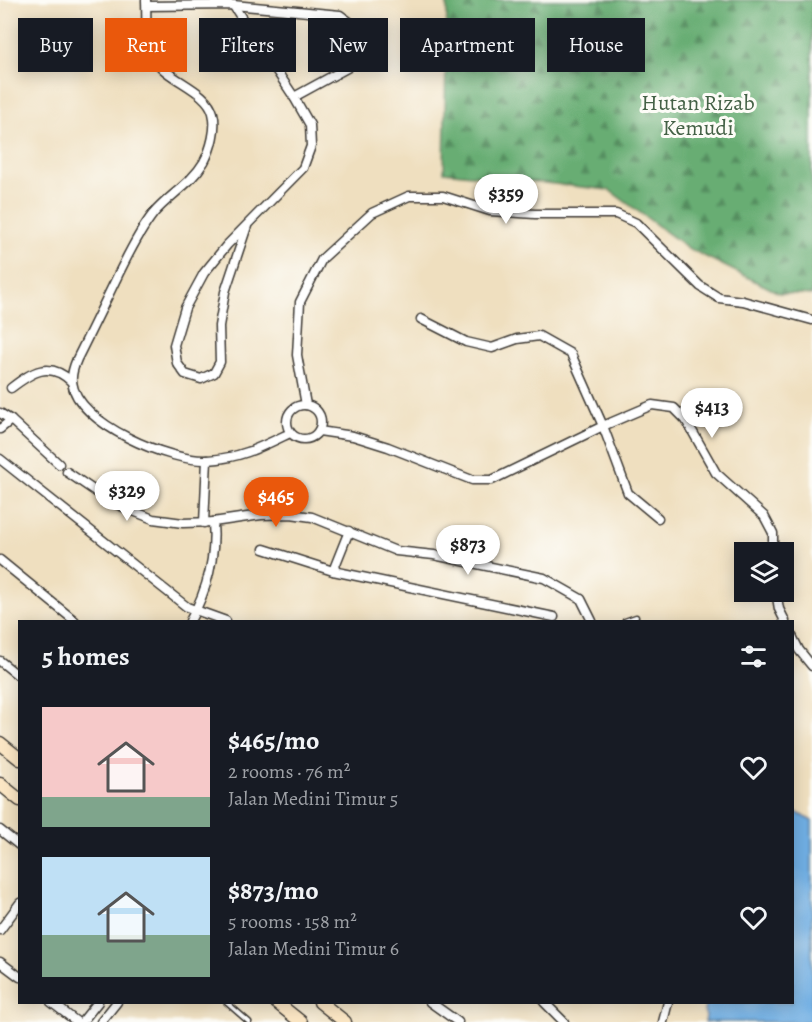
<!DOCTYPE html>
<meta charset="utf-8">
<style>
:root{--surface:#171b24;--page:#20242c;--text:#f1f3f6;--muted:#9ea1a6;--accent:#ea580c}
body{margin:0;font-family:Alegreya,serif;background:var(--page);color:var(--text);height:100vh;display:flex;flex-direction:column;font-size:22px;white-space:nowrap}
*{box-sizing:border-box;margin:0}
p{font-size:20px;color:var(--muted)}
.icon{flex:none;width:33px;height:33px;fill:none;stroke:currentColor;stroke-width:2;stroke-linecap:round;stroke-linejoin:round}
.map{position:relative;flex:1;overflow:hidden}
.sheet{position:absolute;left:18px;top:620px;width:776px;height:384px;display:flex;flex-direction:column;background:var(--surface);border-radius:0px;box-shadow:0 3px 15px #0003}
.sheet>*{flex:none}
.banner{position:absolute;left:18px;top:18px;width:777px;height:54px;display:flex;gap:12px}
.fabs{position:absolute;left:734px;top:542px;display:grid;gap:12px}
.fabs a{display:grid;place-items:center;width:60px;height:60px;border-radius:0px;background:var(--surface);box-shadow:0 3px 15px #0003;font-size:30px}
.price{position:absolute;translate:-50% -51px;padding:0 14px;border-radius:21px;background:#fff;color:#222;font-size:20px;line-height:39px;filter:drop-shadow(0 2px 3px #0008)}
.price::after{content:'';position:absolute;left:50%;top:36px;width:18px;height:14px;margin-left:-9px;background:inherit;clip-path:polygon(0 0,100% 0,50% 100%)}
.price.selected{background:var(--accent);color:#fff}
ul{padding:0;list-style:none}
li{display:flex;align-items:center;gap:18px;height:150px;padding:0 24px}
li span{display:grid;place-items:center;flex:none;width:168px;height:120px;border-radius:0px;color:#555}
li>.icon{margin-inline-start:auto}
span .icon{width:72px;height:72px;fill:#fffc;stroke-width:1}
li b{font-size:26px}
h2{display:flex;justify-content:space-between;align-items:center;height:72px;padding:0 24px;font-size:26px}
.chip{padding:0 21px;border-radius:0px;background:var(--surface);box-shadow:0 3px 15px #0003;font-size:21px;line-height:54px}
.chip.selected{background:var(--accent);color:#fff}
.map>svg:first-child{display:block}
.forest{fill:url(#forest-firs);stroke:#426448;stroke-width:1.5}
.water{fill:#70aee3;stroke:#466580;stroke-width:1.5}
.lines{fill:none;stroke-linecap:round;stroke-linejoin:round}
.lane-casing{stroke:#3c3934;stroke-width:7}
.street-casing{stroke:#3c3934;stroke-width:11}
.secondary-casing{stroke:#3c3934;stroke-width:15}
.lane{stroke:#fff;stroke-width:4}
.street{stroke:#fff;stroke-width:8}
.secondary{stroke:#fbe6c4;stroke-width:12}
.labels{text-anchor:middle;stroke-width:6;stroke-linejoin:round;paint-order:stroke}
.park-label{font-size:22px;fill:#446146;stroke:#fdfcf7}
</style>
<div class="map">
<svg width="812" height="1022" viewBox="0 0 812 1022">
<defs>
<pattern id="forest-firs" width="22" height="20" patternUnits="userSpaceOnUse" patternTransform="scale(1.5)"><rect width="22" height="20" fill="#67ad73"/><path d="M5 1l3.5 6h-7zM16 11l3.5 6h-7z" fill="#548c5e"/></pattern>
</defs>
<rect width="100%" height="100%" fill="#fdfcf7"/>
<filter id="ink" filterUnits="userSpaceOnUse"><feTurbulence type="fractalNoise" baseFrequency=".0167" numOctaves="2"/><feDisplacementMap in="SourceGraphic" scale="12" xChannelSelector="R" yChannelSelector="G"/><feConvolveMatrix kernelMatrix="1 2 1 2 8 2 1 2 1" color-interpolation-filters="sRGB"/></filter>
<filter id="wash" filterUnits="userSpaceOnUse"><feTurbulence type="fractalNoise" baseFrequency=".008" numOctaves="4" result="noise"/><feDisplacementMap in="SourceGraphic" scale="24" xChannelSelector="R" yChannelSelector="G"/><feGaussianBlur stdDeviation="1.35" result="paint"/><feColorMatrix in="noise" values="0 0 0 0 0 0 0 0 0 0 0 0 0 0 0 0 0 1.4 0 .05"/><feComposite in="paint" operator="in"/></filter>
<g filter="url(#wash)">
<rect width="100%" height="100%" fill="#efdfbf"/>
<!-- forest -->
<polygon class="forest" points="447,0 812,0 812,295 779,293 688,248 609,190 444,172"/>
<!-- water -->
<polygon class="water" points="792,810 812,821 812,1022 705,1022 706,1016 704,1011 706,1002 792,1002"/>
</g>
<g filter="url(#ink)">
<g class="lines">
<!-- lane casing -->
<g class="lane-casing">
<g id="lane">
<polyline points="625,621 636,617"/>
<polyline points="226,1002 249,1022"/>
</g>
</g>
<!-- street casing -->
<g class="street-casing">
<g id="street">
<path d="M146,0c1,19 -2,41 8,58 12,22 53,31 59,55 4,15 -2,36 -9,49 -13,22 -35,33 -51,52 -14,18 -24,39 -34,59 -14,29 -28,58 -42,86 -3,7 -6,15 -5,23 5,42 98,80 136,78 33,-2 53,-13 82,-27"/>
<polyline points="233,5 294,97 310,125 311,146 303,168 227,245 204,273 185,308 174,345 177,363 185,374 201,379 214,373 220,362 219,326 225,292 247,226"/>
<polyline points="147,6 233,5 340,15 351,23 356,33 355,57 347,68 294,97"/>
<polyline points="421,319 466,342 492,348 517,339 539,336 571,354 603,426 628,493 658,518"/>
<path d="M11,388c21,-16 38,-28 61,-6"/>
<circle cx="304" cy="422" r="17"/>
<polyline points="306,405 297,355 300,302 322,259 372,213 409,196 443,196 490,211 535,214 616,214 636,223 700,286 719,298 743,301 812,320"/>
<polyline points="0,413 11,420 59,464"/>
<polyline points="0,429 11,420"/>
<polyline points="319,431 353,436 388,447 472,480 492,480 603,426 652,405 674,408 686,420 716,473 764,516 773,533 773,552"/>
<polyline points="0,459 187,607 226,621"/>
<polyline points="67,472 111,502 153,519 183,523 213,522 261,515 291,514 312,517 396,551 434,555 544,578 581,599 592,621"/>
<polyline points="204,523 207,460"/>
<polyline points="264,549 333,571 554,617"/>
<polyline points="0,560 75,621"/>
<polyline points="333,571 349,531"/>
<polyline points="776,591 779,609 785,621"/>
<path d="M190,621c17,-30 26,-65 23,-99"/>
<polyline points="792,636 799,650 812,666"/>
<polyline points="0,661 20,677"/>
<polyline points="0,830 20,846"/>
<polyline points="0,930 20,903"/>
<polyline points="0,962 20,977"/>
<polyline points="51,1002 77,1022"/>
<polyline points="430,1002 458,1022"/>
<polyline points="544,1002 564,1022"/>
<polyline points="82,1022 98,1002"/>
<polyline points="101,1022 117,1002"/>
<polyline points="663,1022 668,1002"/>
</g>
</g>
<!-- secondary casing -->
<g class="secondary-casing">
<g id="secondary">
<polyline points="0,743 20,759"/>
<polyline points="0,784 20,800"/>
<polyline points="276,1002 301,1022"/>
<polyline points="320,1002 345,1022"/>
</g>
</g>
<!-- lane -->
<use href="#lane" class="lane"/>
<!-- street -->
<use href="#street" class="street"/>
<!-- secondary -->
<use href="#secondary" class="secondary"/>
</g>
</g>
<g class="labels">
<!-- park labels -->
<g class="park-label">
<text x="698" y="110">Hutan Rizab<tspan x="698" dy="25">Kemudi</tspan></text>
</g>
</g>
</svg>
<div class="fabs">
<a><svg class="icon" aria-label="layers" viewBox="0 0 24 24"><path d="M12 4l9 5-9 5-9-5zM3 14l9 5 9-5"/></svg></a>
</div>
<b class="price" style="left:506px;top:225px">$359</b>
<b class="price" style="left:712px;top:439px">$413</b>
<b class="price" style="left:127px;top:522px">$329</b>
<b class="price selected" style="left:276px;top:528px">$465</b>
<b class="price" style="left:468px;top:576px">$873</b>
<div class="banner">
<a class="chip">Buy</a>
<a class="chip selected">Rent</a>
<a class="chip">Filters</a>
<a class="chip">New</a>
<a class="chip">Apartment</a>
<a class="chip">House</a>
</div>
<section class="sheet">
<h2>5 homes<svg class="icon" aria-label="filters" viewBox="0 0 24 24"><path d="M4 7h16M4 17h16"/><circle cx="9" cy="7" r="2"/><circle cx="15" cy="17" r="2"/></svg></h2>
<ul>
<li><span style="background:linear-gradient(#f6c9c9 75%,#7fa58c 0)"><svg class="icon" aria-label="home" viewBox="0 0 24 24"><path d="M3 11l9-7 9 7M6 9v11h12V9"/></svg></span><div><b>$465/mo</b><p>2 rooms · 76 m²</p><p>Jalan Medini Timur 5</p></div><svg class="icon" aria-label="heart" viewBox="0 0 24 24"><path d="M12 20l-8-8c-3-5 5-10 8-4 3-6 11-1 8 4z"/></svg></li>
<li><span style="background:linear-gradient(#bfe0f5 65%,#7fa58c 0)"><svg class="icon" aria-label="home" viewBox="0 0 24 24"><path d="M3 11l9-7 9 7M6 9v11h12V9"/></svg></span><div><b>$873/mo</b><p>5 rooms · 158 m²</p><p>Jalan Medini Timur 6</p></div><svg class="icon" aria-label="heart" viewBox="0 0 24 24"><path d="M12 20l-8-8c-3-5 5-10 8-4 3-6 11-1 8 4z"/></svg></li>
</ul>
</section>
</div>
